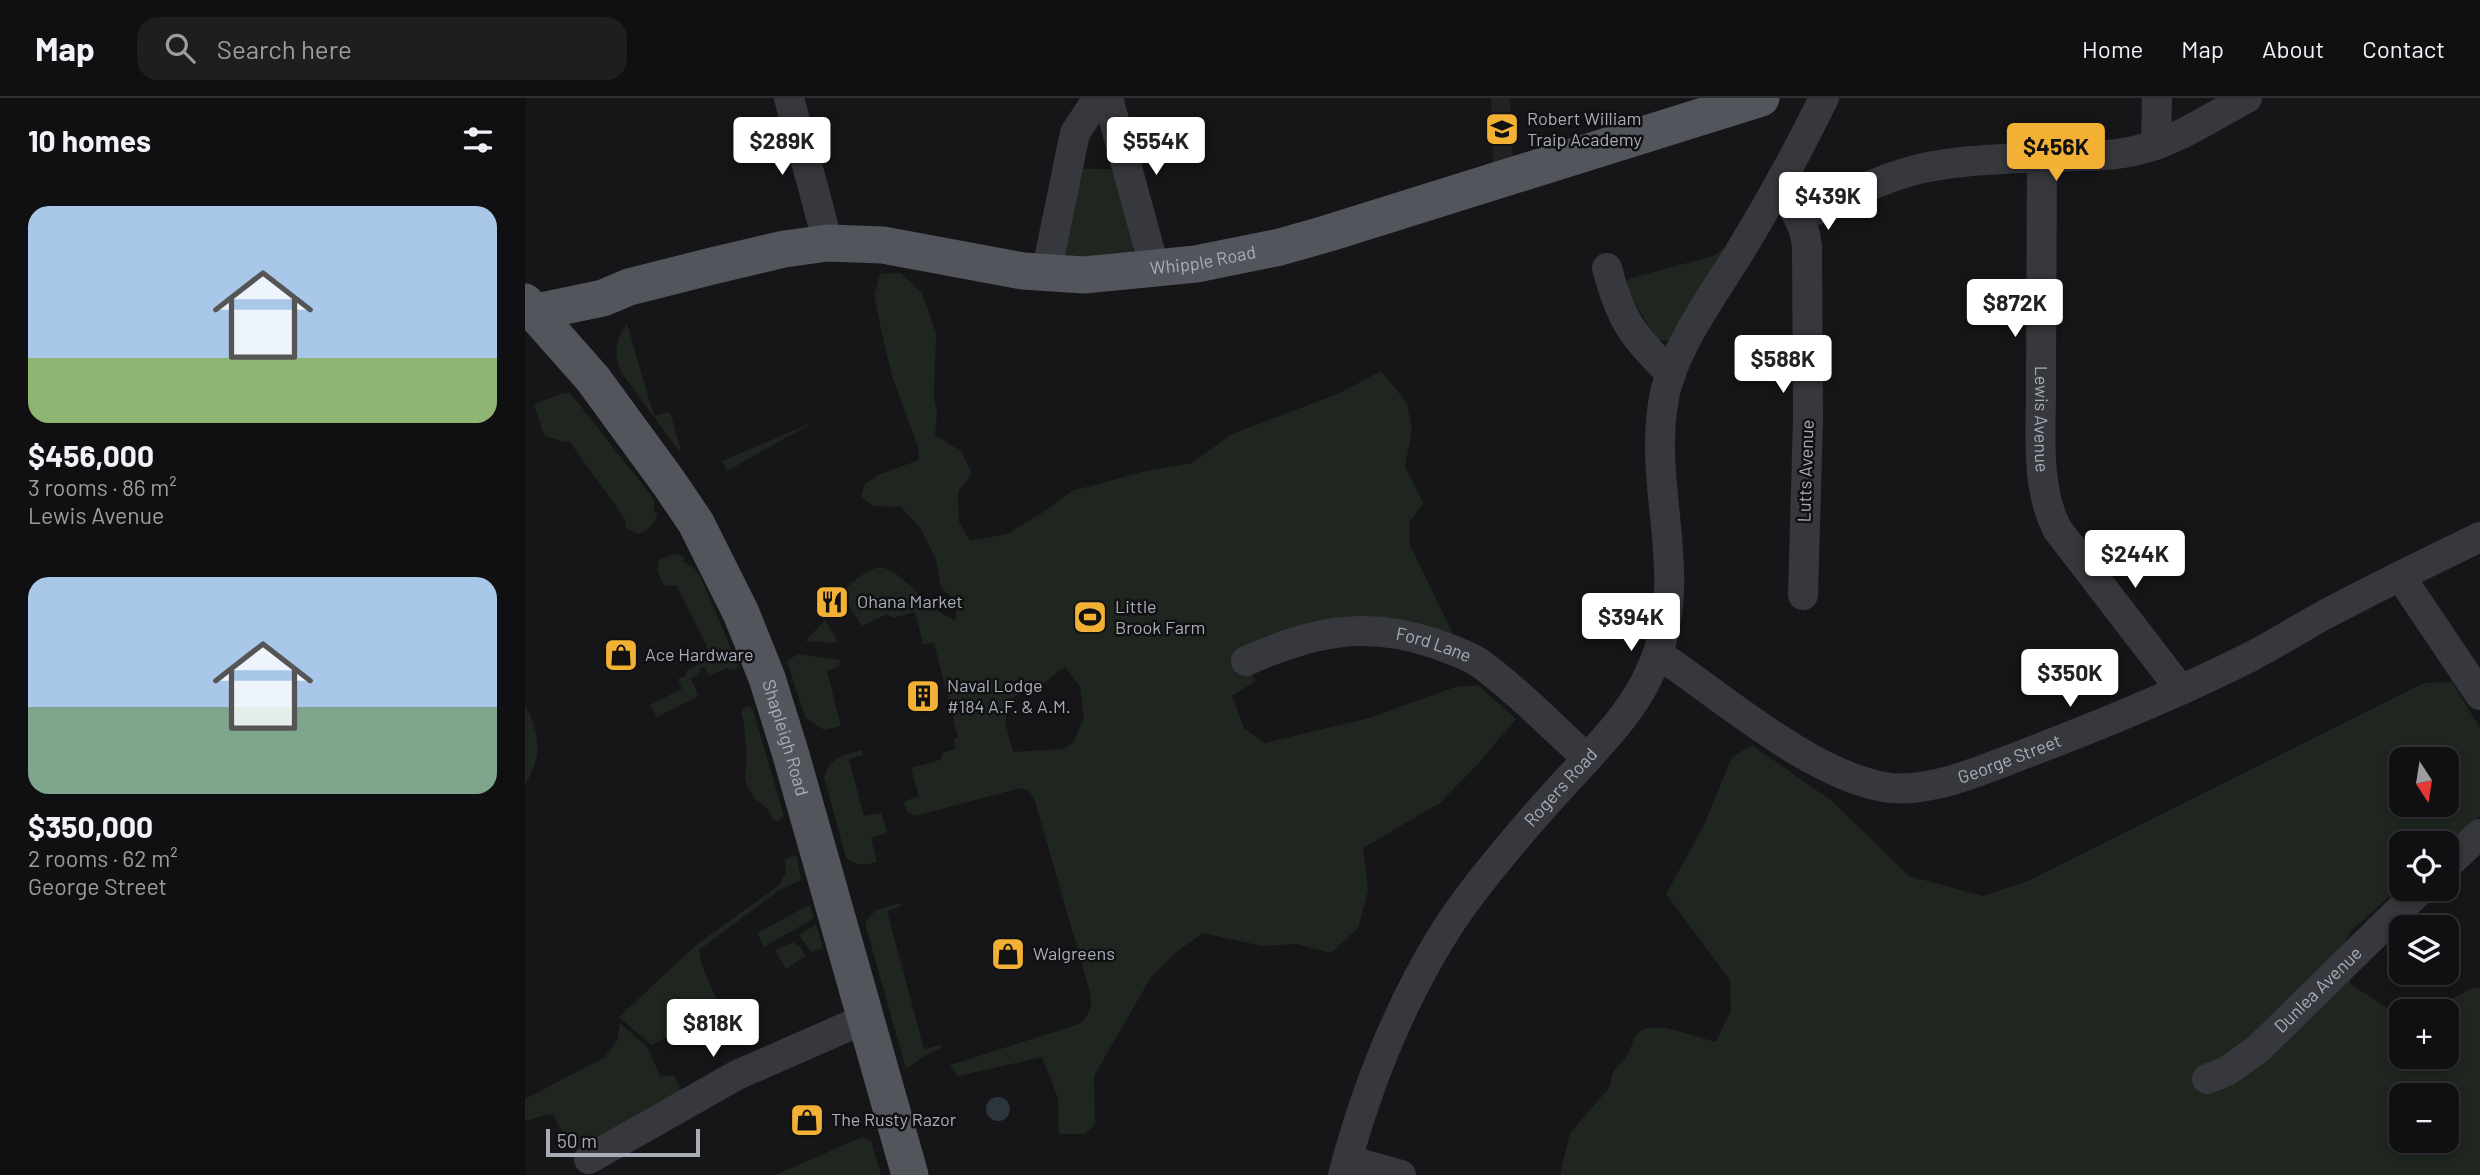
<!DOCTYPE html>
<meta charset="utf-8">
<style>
:root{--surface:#101012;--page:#1e1e20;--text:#f1f3f6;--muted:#9c9d9f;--line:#303032;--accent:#f2b134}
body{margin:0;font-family:Barlow,sans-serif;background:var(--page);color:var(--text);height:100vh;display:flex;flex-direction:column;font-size:26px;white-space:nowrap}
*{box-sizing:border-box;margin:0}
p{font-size:23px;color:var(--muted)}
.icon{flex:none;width:38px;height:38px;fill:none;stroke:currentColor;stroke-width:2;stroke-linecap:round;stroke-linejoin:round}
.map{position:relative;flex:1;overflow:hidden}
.panel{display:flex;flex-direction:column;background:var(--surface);width:525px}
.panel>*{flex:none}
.needle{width:46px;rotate:168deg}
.buttons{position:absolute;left:1864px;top:649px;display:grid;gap:14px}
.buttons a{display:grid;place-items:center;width:70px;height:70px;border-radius:14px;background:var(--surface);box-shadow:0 4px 10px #0003,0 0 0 2px var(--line);font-size:35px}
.scale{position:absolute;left:21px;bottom:18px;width:154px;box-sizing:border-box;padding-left:7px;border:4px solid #a8adb8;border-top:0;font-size:19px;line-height:24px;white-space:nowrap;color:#a8adb8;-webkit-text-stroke:5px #111113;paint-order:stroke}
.price{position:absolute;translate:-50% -60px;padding:0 16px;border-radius:7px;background:#fff;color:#222;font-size:23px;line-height:46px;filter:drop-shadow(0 2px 4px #0008)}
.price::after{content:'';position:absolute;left:50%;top:42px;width:21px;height:16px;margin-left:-10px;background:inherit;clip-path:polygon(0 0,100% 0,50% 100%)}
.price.on{background:var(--accent);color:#111}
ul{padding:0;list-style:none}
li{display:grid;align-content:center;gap:14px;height:371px;padding:0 28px}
li span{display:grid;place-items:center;height:217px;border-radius:21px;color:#555}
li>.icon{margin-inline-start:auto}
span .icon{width:126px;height:126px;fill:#fffc;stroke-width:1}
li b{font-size:30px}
h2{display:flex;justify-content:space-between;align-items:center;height:84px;padding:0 28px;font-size:30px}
header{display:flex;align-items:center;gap:42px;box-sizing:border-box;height:98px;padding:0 35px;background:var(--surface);border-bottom:2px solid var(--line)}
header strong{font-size:33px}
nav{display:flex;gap:38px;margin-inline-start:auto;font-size:24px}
.search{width:490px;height:63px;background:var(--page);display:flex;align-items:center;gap:18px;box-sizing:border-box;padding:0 24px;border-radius:21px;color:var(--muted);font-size:26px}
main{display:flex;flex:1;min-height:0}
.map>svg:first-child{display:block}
.built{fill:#222225}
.green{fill:#1e261f;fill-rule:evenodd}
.water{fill:#2c353c}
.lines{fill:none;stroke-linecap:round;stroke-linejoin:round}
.minor{stroke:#37383d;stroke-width:30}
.major{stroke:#53555c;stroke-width:37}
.labels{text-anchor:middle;stroke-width:5;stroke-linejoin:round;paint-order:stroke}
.poi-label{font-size:18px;fill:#a8adb8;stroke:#111113;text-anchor:start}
.street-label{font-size:18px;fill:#a8adb8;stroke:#111113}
</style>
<header>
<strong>Map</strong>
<div class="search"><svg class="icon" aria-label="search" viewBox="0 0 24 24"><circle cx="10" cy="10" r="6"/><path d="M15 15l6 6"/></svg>Search here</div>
<nav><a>Home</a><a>Map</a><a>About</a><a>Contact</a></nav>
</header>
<main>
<section class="panel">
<h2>10 homes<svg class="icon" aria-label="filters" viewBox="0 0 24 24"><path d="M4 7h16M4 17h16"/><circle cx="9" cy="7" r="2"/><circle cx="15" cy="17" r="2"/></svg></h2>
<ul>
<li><span style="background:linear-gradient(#a9c7e8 70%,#8fb573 0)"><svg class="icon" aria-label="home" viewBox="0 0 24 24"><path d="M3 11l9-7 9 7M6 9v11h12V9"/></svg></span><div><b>$456,000</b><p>3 rooms · 86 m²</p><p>Lewis Avenue</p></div></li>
<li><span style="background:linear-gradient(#a9c7e8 60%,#7fa58c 0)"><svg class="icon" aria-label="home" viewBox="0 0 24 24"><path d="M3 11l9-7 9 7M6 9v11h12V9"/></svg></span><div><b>$350,000</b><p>2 rooms · 62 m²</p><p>George Street</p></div></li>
</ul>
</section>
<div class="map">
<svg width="1955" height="1077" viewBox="0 0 1955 1077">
<rect width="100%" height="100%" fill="#161618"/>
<!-- built -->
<polygon class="built" points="966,0 985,0 988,63 968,68"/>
<!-- green -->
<g class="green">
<polygon points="560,71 588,71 608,144 607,158 537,159 553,73"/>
<polygon points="1200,149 1202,149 1145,243 1135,242 1129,237 1102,192 1101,185 1106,180 1188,158"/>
<path d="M376,175l21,20 14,40 -2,63 3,17 -2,22 26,16 11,23 -14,18 1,30 11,19 37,-7 36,-22 29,-21 70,-19 50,-9 40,-29 108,-41 41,-22 26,32 5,27 -7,36 18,37 -14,20v20l47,97 -26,-13 -189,30 15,24 -24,15 12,32 21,15 104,-25 86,-31 23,-2 38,34 -38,45 -38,39 -77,45 5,42 -10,38 -27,25 -35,-9 -34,2 -59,-13 -28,20 -24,24 -57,99 1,48 -10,10h-26l-1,-36 -16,-41 -84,19 -8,-11 129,-41c11,-10 14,-17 11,-32l-56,-194 -5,-7 -8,-3 -106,28 -8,-4 -3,-8 3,-4 12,-3 -8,-29 26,-7 5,-3v-5l13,-4 -1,-10 4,-2 -24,-94 -11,1 -8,-32 -22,6 -6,-4 -25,12 -16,-25 4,-3 -6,-9c10,-7 21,-18 32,-21 22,-6 52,45 80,52l1,-18 -16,-14 -5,-29 -15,-30 -20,-22 -28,-1 -12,-9 3,-12 16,-11 39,-14v-10l-27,-74 -8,-33 -10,-48 6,-21zM540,569l15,20 4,30 -10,24 -11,8 -50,3 -8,-30 7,-24 31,-14z"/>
<path d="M102,226l27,92 16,-4 11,38 -2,1 -58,-79c-7,-17 -6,-33 6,-48z"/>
<path d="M39,295h6l80,101 4,7v11l4,1c-3,11 -9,18 -21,21l-11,-6 -1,-9 -56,-78 -4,1 -21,-6 -10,-32z"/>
<polygon points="291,323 202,373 197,363"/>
<polygon points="149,456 159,458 158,463 169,470 176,480 214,569 209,572 202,570 184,578 180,569 175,571 174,576 166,581 173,596 170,600 132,619 125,607 157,591 153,581 162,577 161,573 187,559 152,488 139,487 132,473 134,462"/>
<polygon points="300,522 312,542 310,545 280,543"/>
<polygon points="273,556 315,562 314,568 302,573 316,628 299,632 280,619 262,563"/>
<path d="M1927,584l28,46v88l-33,30v-2h-46v42l-50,45 -13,26 14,28 37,24 41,1 43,-22 7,-1v188h-920l10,-42 39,-45 4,-16 15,-17 7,-19 10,-8h22l49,14 15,-32 -1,-30 -64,-86 37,-67 29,-70 20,-12 80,56 77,75 74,20 45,-15 396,-198zM1876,662h46v45h-46zM1876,914h46v45h-46zM1876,998h46v45h-46z"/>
<polygon points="224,608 228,612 259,718 252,723 248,721 241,709 230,701 222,688 220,679 222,661 219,625 216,614 218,610"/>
<path d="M0,609l4,4c11,31 13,44 -4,74z"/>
<path d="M337,652l1,5 -14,4 15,57 17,-3 6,18 -3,3 -13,3 6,25c-14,4 -19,4 -31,-4l-22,-81c6,-20 19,-22 38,-27z"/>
<polygon points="268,757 272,759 276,782 253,793 174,852 177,867 192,903 152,922 156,932 126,947 94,919 170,848 253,788 261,775 260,762"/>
<polygon points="375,805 377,808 362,813 399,951 415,947 417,950 399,958 381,971 341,829 341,823 351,812"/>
<polygon points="282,808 285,808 289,819 286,822 239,849 232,835"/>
<polygon points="291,826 298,850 286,854 274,837"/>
<polygon points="268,844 276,850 281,858 261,871 250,852"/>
<polygon points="95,925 122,949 135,978 149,978 157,992 57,1049 45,1049 28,1017 24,1016 0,1023 0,1001 80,959 92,943"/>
<polygon points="337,1039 346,1043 356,1077 250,1077"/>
</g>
<!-- water -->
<circle class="water" cx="473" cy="1011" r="12"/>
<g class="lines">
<!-- minor -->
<g class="minor">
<polyline points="264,0 303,145"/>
<polyline points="583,0 630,172"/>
<polyline points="1631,47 1632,0"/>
<path id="s1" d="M1517,59c-1,73 -1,146 -1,219 1,51 -7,107 16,153l124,161"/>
<path d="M1264,104c11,15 16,27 18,45l1,173 -5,175"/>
<path d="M1275,119c39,-17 78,-38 119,-48 39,-9 82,-10 122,-12 34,-1 67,1 101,-8 36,-9 71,-33 105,-51"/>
<path d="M1082,170c14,53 25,67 64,106"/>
<polyline points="521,176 550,35 573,0"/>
<polyline points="1875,478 1955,597"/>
<path id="s2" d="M1133,556c65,43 150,119 226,133 45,8 102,-19 143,-34 76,-29 150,-59 223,-96 25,-13 49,-28 74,-42 51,-27 104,-53 156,-78"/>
<path id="s3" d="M721,563c65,-29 119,-41 187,-18 16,6 31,10 45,19 37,26 75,66 109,96"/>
<polyline points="1922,767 1955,736"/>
<path id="s4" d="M1682,981l20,-8 31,-22 163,-160"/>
<polyline points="64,1061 212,977 342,920"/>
<polyline points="822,1062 876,1077"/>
<path id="s5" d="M818,1077c22,-83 55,-168 101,-242 16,-26 35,-50 54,-73 28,-35 59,-69 89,-101 25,-28 49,-54 64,-89 43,-94 -6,-182 14,-277 10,-46 49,-100 74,-140 31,-51 59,-102 85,-155"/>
</g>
<!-- major -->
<g class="major">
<path id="s6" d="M0,204l68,77 76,104 27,40 45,90 26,65 24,77 119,420"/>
<path id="s7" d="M11,214l67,-14 26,-11 83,-21 72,-17 44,-6 55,2 140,26 61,4 112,-11 84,-17 49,-14 432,-135"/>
</g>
</g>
<!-- icons -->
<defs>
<g id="school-square" transform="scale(1.75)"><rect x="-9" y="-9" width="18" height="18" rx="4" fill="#f2b134" stroke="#111113"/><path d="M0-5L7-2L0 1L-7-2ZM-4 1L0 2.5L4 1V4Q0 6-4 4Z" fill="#111"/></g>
<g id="restaurant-square" transform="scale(1.75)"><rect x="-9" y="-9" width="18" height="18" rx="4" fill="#f2b134" stroke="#111113"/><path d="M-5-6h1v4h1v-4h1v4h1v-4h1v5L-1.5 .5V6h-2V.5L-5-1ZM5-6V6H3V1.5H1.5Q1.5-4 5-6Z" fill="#111"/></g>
<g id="stadium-square" transform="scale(1.75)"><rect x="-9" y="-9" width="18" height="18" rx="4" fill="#f2b134" stroke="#111113"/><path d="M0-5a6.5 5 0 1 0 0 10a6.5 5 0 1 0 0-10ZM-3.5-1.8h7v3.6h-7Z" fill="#111"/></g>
<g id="shop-square" transform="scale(1.75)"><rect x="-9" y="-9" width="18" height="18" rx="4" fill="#f2b134" stroke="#111113"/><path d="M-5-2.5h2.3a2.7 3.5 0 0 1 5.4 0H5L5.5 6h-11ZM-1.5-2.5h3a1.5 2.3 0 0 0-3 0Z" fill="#111"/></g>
<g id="building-square" transform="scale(1.75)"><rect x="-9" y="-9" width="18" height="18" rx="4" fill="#f2b134" stroke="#111113"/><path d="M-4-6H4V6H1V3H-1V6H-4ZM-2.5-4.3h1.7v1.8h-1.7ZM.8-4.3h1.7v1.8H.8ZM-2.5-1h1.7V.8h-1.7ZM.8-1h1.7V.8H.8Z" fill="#111"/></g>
</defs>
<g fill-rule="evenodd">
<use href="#school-square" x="977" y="31"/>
<use href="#restaurant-square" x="307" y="504"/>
<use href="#stadium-square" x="565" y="519"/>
<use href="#shop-square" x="96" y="557"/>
<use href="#building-square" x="398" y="598"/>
<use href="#shop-square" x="483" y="856"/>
<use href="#shop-square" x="282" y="1022"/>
</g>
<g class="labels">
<!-- poi labels -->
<g class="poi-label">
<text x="1002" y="27">Robert William<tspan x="1002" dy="21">Traip Academy</tspan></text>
<text x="332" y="510">Ohana Market</text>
<text x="590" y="515">Little<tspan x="590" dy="21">Brook Farm</tspan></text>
<text x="120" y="563">Ace Hardware</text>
<text x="422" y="594">Naval Lodge<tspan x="422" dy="21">#184 A.F. &amp; A.M.</tspan></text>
<text x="508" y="862">Walgreens</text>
<text x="306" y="1028">The Rusty Razor</text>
</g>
<!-- street labels -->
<g class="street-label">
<text dy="6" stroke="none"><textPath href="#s7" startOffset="679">Whipple Road</textPath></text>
<text dy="6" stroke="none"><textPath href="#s1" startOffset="262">Lewis Avenue</textPath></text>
<text transform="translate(1281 373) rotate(-88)" y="6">Lutts Avenue</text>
<text dy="6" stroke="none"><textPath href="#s3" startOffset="194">Ford Lane</textPath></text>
<text dy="6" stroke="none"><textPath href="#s6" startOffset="513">Shapleigh Road</textPath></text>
<text dy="6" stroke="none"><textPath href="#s2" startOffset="394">George Street</textPath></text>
<text dy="6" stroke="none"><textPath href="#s5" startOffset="450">Rogers Road</textPath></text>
<text dy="6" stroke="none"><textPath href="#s4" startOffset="144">Dunlea Avenue</textPath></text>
</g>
</g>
</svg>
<div class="buttons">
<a><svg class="needle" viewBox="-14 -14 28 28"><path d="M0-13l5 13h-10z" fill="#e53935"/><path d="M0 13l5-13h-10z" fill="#9c9d9f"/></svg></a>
<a><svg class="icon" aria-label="locate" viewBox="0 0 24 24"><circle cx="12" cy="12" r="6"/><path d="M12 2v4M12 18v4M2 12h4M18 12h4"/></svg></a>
<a><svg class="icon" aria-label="layers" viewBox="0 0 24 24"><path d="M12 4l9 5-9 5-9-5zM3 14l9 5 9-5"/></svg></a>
<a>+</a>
<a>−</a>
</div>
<div class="scale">50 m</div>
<b class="price" style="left:257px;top:79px">$289K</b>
<b class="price" style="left:631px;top:79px">$554K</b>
<b class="price on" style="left:1531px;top:85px">$456K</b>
<b class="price" style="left:1303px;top:134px">$439K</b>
<b class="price" style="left:1490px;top:241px">$872K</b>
<b class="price" style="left:1258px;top:297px">$588K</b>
<b class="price" style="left:1610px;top:492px">$244K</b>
<b class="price" style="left:1106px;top:555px">$394K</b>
<b class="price" style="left:1545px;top:611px">$350K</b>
<b class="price" style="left:188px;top:961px">$818K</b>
</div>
</main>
